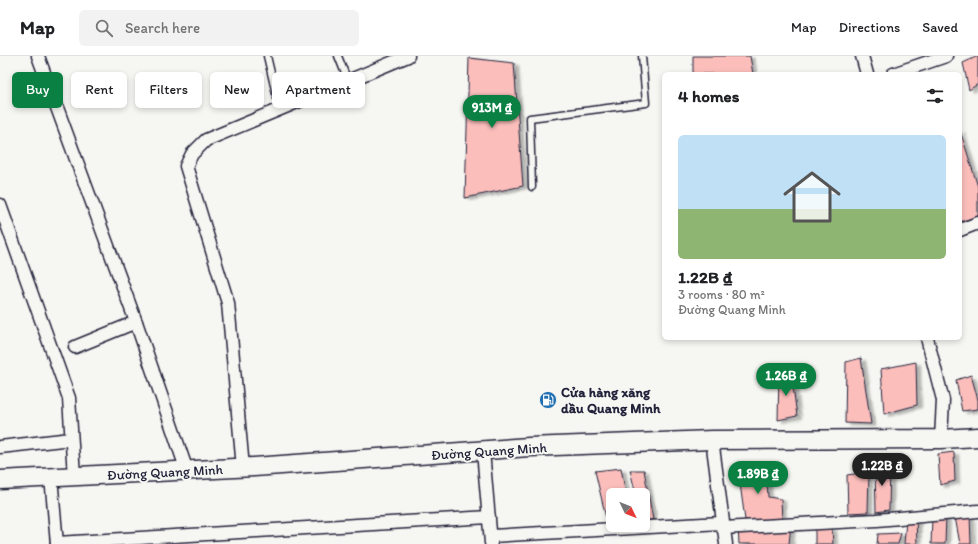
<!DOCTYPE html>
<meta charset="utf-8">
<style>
:root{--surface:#fff;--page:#f2f2f2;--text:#202124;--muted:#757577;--line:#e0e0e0;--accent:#0b8043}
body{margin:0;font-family:Itim,sans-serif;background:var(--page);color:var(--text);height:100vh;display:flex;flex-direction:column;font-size:15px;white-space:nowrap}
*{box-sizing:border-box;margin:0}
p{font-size:13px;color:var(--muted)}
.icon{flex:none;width:22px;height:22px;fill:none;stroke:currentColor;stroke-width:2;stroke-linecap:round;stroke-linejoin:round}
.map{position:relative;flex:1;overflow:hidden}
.details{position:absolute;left:662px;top:16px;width:300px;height:268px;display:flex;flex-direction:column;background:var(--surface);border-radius:6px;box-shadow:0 2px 6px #0003}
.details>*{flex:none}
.guide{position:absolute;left:12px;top:16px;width:380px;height:36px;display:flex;gap:8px}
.needle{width:26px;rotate:133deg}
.fabs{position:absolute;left:606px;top:432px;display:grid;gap:8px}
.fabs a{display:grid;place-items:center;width:44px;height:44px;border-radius:6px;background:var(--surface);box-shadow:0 2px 6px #0003;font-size:20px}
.price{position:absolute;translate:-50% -34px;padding:0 9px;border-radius:14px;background:var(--accent);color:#fff;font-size:13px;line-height:26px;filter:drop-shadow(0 1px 2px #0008)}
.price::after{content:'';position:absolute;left:50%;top:24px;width:12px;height:9px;margin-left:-6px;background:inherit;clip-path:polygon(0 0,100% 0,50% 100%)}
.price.selected{background:#222;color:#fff}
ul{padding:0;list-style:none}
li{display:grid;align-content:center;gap:8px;height:212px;padding:0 16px}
li span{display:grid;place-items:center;height:124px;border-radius:6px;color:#555}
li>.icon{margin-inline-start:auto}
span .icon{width:72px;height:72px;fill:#fffc;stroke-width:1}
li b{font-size:17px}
h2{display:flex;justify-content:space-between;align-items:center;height:48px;padding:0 16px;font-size:17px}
.chip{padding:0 14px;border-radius:6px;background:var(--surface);box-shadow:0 2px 6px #0003;font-size:14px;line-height:36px}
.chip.selected{background:var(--accent);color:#fff}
header{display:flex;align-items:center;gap:24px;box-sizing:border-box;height:56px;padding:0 20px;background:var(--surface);border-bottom:1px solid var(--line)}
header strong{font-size:19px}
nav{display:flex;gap:22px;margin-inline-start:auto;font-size:14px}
.search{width:280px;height:36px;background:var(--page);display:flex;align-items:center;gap:10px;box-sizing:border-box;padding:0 14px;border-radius:6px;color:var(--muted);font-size:15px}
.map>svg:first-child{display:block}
.building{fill:#fbbebb;stroke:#22223b;filter:url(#shadow)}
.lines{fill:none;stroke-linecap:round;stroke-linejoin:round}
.lane-casing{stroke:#22223b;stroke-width:9}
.street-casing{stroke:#22223b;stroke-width:15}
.secondary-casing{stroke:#22223b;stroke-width:21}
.lane{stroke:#f6f6f2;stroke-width:6}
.street{stroke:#f6f6f2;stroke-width:12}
.secondary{stroke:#f6f6f2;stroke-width:18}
.labels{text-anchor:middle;stroke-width:4;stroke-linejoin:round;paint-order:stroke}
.poi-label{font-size:14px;font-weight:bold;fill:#22223b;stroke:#f6f6f2;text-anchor:start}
.street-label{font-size:14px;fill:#22223b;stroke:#f6f6f2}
</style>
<header>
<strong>Map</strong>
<div class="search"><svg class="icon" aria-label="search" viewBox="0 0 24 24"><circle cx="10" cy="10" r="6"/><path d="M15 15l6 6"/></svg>Search here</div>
<nav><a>Map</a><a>Directions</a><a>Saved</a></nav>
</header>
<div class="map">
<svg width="978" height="488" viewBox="0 0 978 488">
<defs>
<filter id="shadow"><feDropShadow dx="4.5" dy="2.5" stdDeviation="1" flood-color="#0004"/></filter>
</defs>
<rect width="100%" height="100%" fill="#f6f6f2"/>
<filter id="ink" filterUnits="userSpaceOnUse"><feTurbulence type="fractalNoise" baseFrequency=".025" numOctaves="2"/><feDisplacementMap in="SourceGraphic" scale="8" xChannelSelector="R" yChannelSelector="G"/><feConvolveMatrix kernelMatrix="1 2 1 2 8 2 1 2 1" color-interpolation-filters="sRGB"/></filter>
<g filter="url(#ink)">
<!-- building -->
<g class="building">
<polygon points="693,0 750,0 753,18 693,18"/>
<polygon points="978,0 978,28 969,34 963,7"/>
<polygon points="469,2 514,7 523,130 465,142"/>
<polygon points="960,74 978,131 978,160 960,166"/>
<polygon points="861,302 871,368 845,367 846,306"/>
<polygon points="916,306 917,349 884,358 881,313"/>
<polygon points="779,316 791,316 797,360 778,364"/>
<polygon points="971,319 978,344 978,353 962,355 956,324"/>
<polygon points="954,396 955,425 940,429 938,398"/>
<polygon points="890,407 889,454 876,456 875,409"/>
<polygon points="766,408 768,441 781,443 782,464 745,464 738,413"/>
<polygon points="621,412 626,439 613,439 613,466 607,466 595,415"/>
<polygon points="630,414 644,414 653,464 643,464 643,439 636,439"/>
<polygon points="869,416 868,456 848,457 847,419"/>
<polygon points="970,459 971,488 960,488 955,461"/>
<polygon points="946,460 945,488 931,488 932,462"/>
<polygon points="916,461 917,488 904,488 906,464"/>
<polygon points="791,468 789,488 739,488 738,471"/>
<polygon points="832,472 833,488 815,488 815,473"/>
<polygon points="901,477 898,488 877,488 878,478"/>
</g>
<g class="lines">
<!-- lane casing -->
<g class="lane-casing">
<g id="lane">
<polyline points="267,0 280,55"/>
<polyline points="338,0 348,25"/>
<polyline points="532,131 530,62 646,47 642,0"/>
</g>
</g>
<!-- street casing -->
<g class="street-casing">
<g id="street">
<polyline points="38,0 136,266 187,415"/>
<polyline points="862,0 867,18"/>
<polyline points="893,18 946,0"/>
<polyline points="0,149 69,342 74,420"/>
<polyline points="960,174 978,167"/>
<polyline points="927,282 943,344 941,383"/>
<polyline points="75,291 136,266"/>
<polyline points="712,384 726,488"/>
<polyline points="0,391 71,383"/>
<polyline points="483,395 491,487"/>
<polyline points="243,412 228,247 186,110 192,98 206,84 408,0"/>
<polyline points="51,421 57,488"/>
<polyline points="722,472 877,464 978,455"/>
<polyline points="491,480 721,467"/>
<polyline points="57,487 489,461"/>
</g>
</g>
<!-- secondary casing -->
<g class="secondary-casing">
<polyline id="secondary" points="0,424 254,411 529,391 712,384 941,383 978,381"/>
</g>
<!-- lane -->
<use href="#lane" class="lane"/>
<!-- street -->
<use href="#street" class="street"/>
<!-- secondary -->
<use href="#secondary" class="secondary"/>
</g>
</g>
<!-- icons -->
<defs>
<g id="fuel-disc" transform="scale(0.9)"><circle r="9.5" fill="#1f6fb2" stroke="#f6f6f2"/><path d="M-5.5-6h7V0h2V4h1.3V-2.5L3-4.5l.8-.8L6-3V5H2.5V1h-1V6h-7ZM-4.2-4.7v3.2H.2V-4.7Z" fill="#fff"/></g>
</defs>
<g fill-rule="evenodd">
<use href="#fuel-disc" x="548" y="344"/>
</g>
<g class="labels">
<!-- poi labels -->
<g class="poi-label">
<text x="561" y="341">Cửa hàng xăng<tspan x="561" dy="16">dầu Quang Minh</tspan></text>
</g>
<!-- street labels -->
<g class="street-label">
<text transform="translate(489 395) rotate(-4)" y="5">Đường Quang Minh</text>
<text transform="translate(165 416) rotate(-3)" y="5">Đường Quang Minh</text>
</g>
</g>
</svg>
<div class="fabs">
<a><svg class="needle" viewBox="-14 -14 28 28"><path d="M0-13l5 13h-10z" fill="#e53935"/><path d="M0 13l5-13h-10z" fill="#757577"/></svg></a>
</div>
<b class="price" style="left:492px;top:73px">913M ₫</b>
<b class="price" style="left:786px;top:341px">1.26B ₫</b>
<b class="price selected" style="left:882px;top:431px">1.22B ₫</b>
<b class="price" style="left:758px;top:439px">1.89B ₫</b>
<div class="guide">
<a class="chip selected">Buy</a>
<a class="chip">Rent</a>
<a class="chip">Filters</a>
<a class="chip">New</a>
<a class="chip">Apartment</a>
</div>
<section class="details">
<h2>4 homes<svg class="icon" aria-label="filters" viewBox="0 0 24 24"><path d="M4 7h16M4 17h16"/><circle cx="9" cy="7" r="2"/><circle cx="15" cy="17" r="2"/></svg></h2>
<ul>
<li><span style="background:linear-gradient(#bfe0f5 60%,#8fb573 0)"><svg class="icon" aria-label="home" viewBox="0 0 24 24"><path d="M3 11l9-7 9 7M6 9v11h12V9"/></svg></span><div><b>1.22B ₫</b><p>3 rooms · 80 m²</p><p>Đường Quang Minh</p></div></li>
</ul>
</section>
</div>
